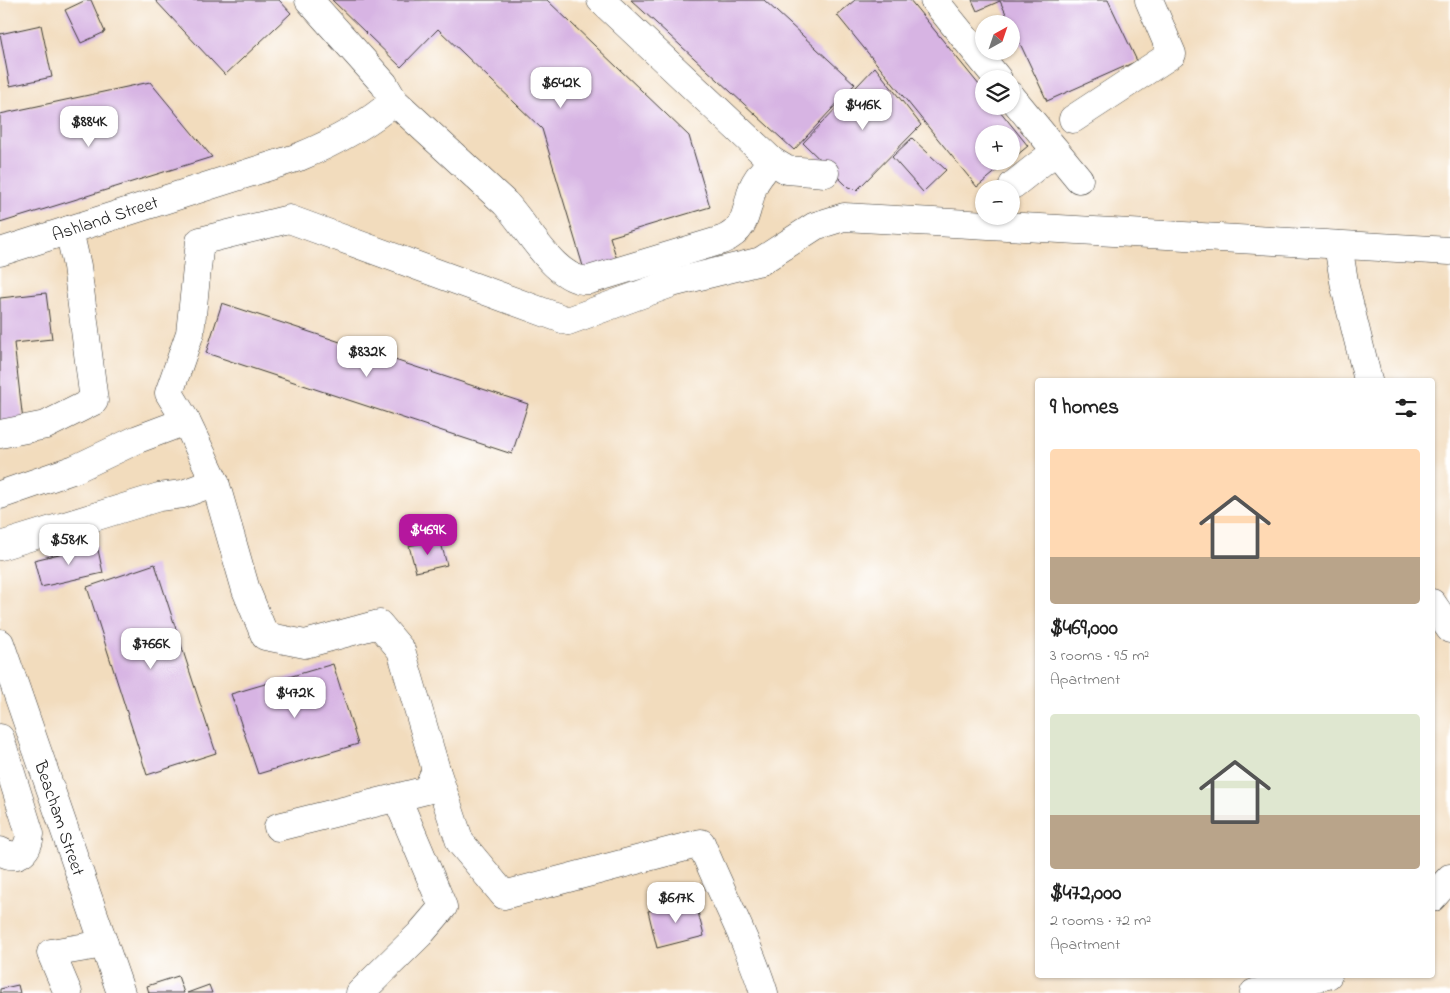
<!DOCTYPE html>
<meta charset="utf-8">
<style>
:root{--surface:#fff;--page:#f6f6f6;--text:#222;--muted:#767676;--accent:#b5179e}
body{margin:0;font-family:"Indie Flower",sans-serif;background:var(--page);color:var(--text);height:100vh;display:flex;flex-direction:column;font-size:19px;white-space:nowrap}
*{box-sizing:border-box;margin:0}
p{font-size:16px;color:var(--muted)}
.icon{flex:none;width:28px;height:28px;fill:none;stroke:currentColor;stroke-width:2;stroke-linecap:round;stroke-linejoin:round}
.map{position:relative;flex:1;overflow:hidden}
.sheet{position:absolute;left:1035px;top:378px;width:400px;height:600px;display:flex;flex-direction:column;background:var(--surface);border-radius:5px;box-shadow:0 1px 4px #0004}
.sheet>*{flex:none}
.needle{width:32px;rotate:40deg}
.buttons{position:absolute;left:975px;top:15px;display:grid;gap:10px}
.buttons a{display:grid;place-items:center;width:45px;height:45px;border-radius:50%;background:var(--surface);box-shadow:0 1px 4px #0004;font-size:25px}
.price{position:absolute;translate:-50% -42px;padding:0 11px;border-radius:10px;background:#fff;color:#222;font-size:16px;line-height:32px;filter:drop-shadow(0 1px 2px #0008)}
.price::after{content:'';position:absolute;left:50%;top:30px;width:15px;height:11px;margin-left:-8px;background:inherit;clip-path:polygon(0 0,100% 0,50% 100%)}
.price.on{background:var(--accent);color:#fff}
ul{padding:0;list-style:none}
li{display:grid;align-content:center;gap:10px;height:265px;padding:0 15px}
li span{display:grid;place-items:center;height:155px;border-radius:5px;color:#555}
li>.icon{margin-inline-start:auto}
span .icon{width:90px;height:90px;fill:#fffc;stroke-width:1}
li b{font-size:21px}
h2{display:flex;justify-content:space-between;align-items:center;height:60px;padding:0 15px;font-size:21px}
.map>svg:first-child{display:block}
.building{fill:#d7b4e3}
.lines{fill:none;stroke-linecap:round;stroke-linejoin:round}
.minor-casing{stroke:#3c3934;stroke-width:29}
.major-casing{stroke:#3c3934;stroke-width:29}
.minor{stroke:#fff;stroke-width:28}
.major{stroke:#fff;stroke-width:28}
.labels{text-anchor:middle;stroke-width:4;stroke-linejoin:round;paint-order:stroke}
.street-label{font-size:18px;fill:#1c1c1c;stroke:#fff}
</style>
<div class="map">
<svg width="1450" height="993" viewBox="0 0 1450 993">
<rect width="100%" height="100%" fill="#fff"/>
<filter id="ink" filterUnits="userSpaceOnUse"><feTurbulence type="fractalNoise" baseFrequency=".02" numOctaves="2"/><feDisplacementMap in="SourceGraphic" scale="10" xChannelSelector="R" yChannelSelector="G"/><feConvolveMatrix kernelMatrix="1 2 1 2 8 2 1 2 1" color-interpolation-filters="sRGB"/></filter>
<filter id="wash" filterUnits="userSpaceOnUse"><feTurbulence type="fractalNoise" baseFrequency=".0096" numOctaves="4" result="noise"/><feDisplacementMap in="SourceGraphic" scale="20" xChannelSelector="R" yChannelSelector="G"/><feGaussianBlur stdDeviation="1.12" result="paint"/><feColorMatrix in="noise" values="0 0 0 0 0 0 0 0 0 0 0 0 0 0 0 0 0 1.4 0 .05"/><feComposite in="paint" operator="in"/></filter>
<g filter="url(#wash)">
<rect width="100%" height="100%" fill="#f2dcbd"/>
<g id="blocks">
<!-- building -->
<g class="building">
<polygon points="86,0 91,0 105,32 81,43 65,10"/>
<polygon points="155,0 279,0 291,13 225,75"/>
<polygon points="332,0 547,0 689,136 710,207 610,237 618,263 585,273 542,129 438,29 401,67"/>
<polygon points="631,0 764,0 855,84 794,150"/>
<polygon points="855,0 910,0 984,91 984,106 996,106 1028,146 1011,160 1011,134 984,134 984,161 1009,161 977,187 837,15"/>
<polygon points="972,0 1108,0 1137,61 1047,101 1000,1 977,11"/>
<polygon points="41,25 52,77 10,86 0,34"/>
<polygon points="875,67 921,125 857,190 848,187 803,143"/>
<polygon points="150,82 212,157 0,223 0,114"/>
<polygon points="912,138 946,170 923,192 892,157"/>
<polygon points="46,293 52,339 14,343 23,421 0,424 0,298"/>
<polygon points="222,303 528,404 512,454 206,353"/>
<polygon points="440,539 447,565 416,572 409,546"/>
<polygon points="97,545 103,573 41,587 34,560"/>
<polygon points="155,564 216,753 147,775 87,587"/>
<polygon points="333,664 358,744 258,774 231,694"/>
<polygon points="695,900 704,936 657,948 648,911"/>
<polygon points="178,976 184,993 149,993 147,986"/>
<polygon points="18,985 20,993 0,993 0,989"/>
<polygon points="209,985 212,993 187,993"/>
</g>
</g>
</g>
<g filter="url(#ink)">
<use href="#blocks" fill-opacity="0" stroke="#3c3934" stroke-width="1"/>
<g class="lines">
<!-- minor casing -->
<g class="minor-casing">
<g id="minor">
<path d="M309,0l75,84 10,17 111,102c21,21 51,81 84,77l133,-40c26,-11 23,-29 31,-53 4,-10 12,-18 19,-26"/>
<polyline points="601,0 772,161 787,170 825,173"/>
<polyline points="934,0 998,79"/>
<polyline points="1011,96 1079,179"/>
<polyline points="1073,119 1172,54 1149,0"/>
<polyline points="1013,185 1056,151"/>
<polyline points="1338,245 1345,287 1368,380"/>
<path d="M0,252l299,-95c34,-14 68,-32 95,-56"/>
<polyline points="0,434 46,425 94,401 77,266 69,230"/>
<polyline points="0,495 75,469 138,439 186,421"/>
<polyline points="0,546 159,497 183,494 215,482"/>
<polyline points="1432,603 1450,629"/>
<path d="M0,738l30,96c-2,19 -13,27 -30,17"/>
<path d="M436,770l24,72 44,53 197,-52c20,50 47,98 63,150"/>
<polyline points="278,827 427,790 436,770 401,650 379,624 305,644 265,636 246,590 215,482 186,421 169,393 190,333 200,241 289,219 568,321 672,283 761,261 815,226 844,217 1450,251"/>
<polyline points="1432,898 1450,878"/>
<polyline points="68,993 51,953 104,944"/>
<polyline points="360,993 420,934 443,907 397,798"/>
<polyline points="1254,993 1328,975"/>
</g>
</g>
<!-- major casing -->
<g class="major-casing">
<polyline id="major" points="0,643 121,993"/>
</g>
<!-- minor -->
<use href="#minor" class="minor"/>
<!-- major -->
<use href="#major" class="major"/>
</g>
</g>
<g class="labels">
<!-- street labels -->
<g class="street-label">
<text transform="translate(105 218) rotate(-18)" y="6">Ashland Street</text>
<text transform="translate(60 818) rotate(71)" y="6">Beacham Street</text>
</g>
</g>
</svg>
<div class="buttons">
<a><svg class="needle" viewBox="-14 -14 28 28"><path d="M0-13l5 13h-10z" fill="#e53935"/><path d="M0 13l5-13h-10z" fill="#767676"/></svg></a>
<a><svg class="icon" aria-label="layers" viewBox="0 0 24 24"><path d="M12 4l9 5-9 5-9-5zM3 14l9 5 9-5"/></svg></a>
<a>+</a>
<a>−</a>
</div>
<b class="price" style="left:561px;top:109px">$642K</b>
<b class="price" style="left:863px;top:131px">$416K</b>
<b class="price" style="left:89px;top:148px">$884K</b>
<b class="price" style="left:367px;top:378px">$832K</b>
<b class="price on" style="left:428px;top:556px">$469K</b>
<b class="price" style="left:69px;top:566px">$581K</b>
<b class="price" style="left:151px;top:670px">$766K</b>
<b class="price" style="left:295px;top:719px">$472K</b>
<b class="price" style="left:676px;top:924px">$617K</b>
<section class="sheet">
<h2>9 homes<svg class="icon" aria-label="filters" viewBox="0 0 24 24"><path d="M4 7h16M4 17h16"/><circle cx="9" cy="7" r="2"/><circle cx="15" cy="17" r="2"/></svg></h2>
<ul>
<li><span style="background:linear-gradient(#ffd9b3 70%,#b9a48a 0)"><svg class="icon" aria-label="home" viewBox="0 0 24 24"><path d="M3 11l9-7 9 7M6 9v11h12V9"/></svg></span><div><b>$469,000</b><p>3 rooms · 95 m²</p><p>Apartment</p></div></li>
<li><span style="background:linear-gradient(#dfe7d0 65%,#b9a48a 0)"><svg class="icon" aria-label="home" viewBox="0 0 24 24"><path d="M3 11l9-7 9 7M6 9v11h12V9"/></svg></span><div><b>$472,000</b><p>2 rooms · 72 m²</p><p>Apartment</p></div></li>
</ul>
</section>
</div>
